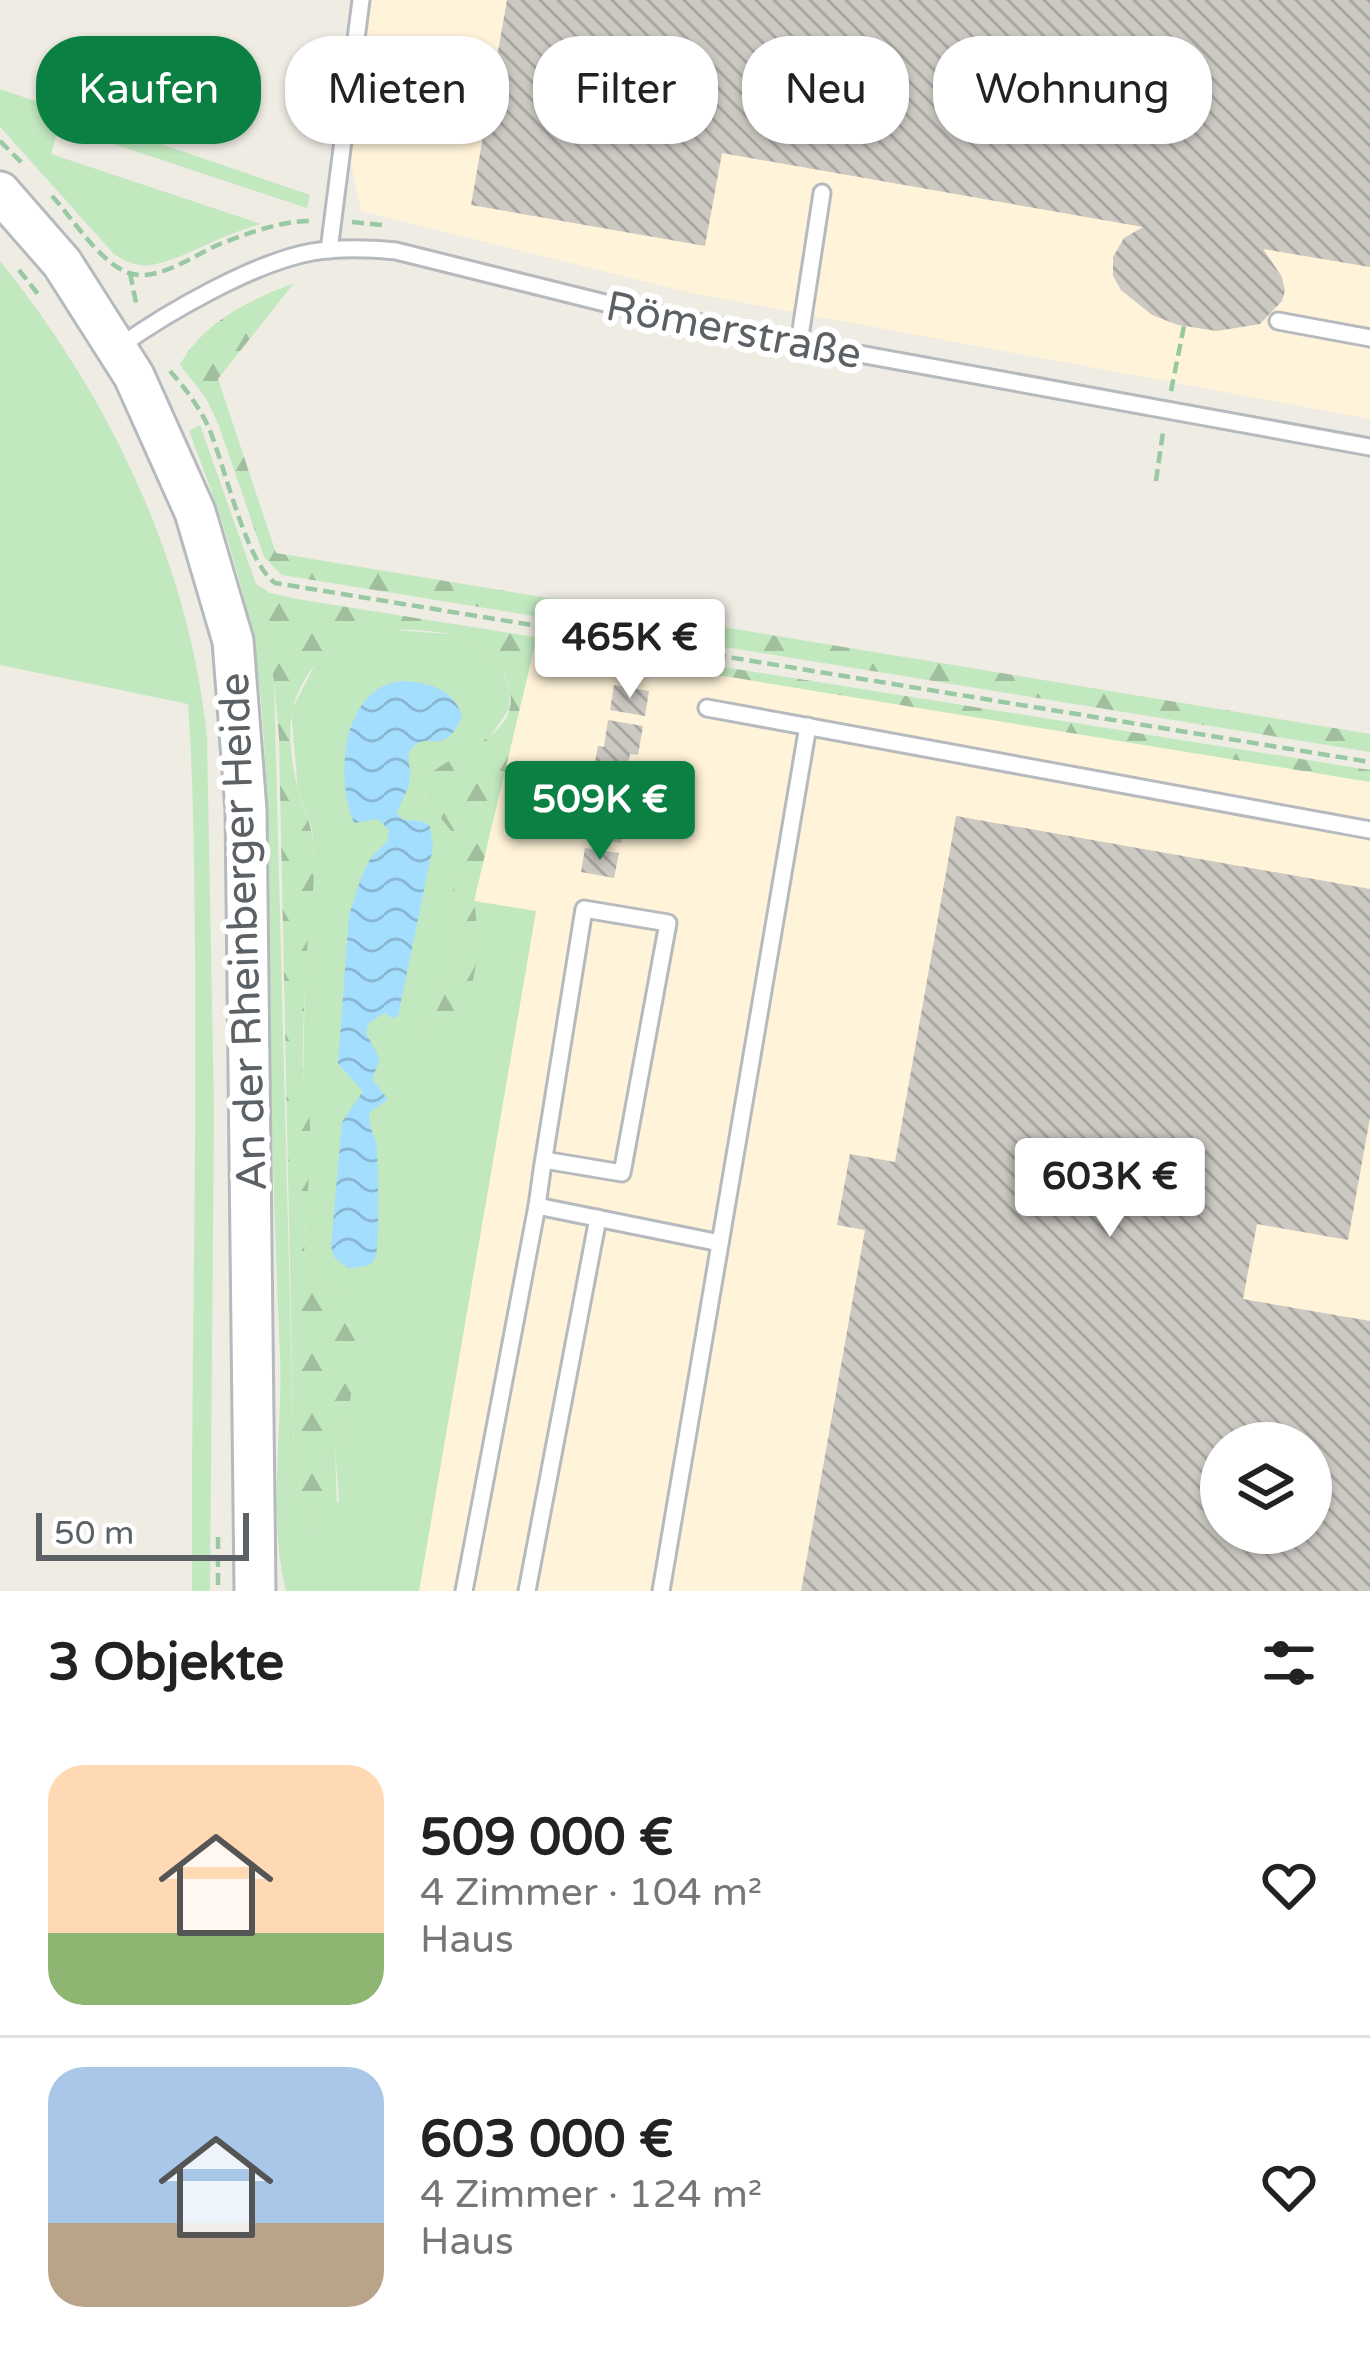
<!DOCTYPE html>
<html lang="de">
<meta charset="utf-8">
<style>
:root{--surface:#fff;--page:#f2f2f2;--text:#222;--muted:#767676;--line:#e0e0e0;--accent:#0b8043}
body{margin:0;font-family:"Varela Round",sans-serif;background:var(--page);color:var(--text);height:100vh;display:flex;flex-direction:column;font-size:45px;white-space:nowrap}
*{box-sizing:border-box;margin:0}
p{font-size:39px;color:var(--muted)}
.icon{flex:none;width:66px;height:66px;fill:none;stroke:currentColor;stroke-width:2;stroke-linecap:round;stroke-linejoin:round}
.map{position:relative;height:1591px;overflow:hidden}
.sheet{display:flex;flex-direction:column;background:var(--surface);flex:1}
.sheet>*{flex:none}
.hud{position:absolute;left:36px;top:36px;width:1299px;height:108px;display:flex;gap:24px}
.buttons{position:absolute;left:1200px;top:1422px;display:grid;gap:24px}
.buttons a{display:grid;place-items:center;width:132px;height:132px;border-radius:50%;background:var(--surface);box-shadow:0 3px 9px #0004;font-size:60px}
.scale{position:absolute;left:36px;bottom:30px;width:213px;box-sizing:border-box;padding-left:12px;border:6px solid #5c6165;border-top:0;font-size:33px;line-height:42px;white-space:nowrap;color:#5c6165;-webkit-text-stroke:9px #fff;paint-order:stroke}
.price{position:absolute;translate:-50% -102px;padding:0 27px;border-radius:12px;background:#fff;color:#222;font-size:39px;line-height:78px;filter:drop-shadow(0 3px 6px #0008)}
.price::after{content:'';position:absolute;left:50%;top:72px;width:36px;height:27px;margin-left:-18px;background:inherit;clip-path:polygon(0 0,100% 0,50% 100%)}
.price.on{background:var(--accent);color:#fff}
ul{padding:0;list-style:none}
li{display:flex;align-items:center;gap:36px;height:300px;padding:0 48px}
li+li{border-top:3px solid var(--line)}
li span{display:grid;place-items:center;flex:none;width:336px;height:240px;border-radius:36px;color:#555}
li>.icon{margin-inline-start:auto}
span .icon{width:144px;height:144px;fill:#fffc;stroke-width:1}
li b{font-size:51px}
h2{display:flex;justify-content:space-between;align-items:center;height:144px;padding:0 48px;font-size:51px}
.chip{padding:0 42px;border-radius:48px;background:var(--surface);box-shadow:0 3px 9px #0004;font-size:42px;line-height:108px}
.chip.on{background:var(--accent);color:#fff}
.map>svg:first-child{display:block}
.commercial{fill:#fff3d9;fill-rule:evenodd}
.green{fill:#c2e8bf}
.forest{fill:url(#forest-firs)}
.water{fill:url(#water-waves)}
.building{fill:url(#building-back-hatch);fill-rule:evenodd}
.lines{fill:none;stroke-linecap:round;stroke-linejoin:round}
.service-casing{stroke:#b6babe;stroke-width:21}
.tertiary-casing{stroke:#b6babe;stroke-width:45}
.path{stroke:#98c9a2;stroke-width:4.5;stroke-dasharray:12 6;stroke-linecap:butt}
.service{stroke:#fff;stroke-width:15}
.tertiary{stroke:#fff;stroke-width:39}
.labels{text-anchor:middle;stroke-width:12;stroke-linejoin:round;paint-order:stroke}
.street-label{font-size:42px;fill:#5c6165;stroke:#fff}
</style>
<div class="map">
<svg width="1370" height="1591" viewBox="0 0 1370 1591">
<defs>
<pattern id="forest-firs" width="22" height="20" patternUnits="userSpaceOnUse" patternTransform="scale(3)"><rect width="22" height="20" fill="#c2e8bf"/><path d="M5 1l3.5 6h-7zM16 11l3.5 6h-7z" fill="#a1bf9f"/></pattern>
<pattern id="water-waves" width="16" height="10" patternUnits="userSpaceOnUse" patternTransform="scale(3)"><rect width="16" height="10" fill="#a4deff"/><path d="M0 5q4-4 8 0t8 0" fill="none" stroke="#89b7d2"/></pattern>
<pattern id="building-back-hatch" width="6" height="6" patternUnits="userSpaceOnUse" patternTransform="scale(3)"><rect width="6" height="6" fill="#ccc9c3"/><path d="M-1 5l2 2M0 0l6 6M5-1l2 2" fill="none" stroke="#a9a7a2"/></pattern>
</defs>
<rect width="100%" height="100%" fill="#efece4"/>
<!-- commercial -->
<g class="commercial">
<polygon points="371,0 1370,0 1370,419 696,294 361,211 351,161"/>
<path d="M534,645l836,137v809h-951l117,-679 -62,-11zM1221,1443h90v90h-90z"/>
</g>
<!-- green -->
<g class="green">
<path d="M0,89l310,106 -3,13 -248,-82 -8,28 210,70c-36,9 -79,36 -110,41 -14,2 -26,-4 -37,-11l-114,-127z"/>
<path d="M0,261c110,136 189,302 207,476l7,374 -4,480h-18c-1,-213 5,-427 3,-640 -1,-82 -1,-165 -7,-247l-188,-39z"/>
<path d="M200,425l56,159 18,97 20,780 16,67 9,3 20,-31 -4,-52 11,-23 16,-130c-25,-1 -47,-10 -58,-33l6,-138 -7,-39 2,-109 9,-120 -2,-26 -14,-40 -7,-79 26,-50 27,-21 35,-11 83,6 24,14 15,18 9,23 -1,19 -22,32 -58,34 -4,22 33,43 -7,75 3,39 -10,42 -22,43 58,-92 -6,-46 62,10 -117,680h-133c-19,-76 -3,-158 -6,-235 -6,-140 -10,-279 -12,-418 -2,-102 2,-208 -17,-308 -14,-69 -37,-134 -62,-199z"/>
</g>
<!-- forest -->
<g class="forest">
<path d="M294,283l-76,96 58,174 1094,181v18l-1088,-177 -18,-18 -45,-131 -13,-28 -26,-33c23,-43 70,-65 114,-82z"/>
<path d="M256,584l14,9 27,6 1073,171v12l-835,-137 -61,256 6,46 -18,84 -25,26 -13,-9 -2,-9 22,-43 10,-42 -3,-39 6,-75c-6,-12 -35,-41 -34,-52 3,-36 122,-43 78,-120 -18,-32 -53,-36 -87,-38 -53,-2 -94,12 -117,65 -12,27 -6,69 2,98 4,15 11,28 13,43 7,47 -6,97 -7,145 -1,33 -3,67 -2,100 1,15 7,30 7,45 1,45 -5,91 -6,136 11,23 33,32 58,32l4,10 -20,121 -11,23 2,65 -17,18 -10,-3 -16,-67 -15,-723 -5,-57z"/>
</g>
<!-- water -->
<path class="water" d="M401,681c27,1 52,7 61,35 -16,40 -32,17 -47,29 -11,8 -5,18 -5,28 1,13 -8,27 -13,39l6,8 19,1 8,5 3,21 -35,169 -5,2 -9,-5 -15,10 -3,10 14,26 -8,20 16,20 -18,13c-3,16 6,23 7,37 1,16 3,100 -2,110 -6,9 -18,8 -27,9l-14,-11 -3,-11 11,-124 21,-31 -25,-27 11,-149 13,-40 8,-16 18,-19 1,-10 -11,-11 -24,4c-19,-45 -13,-135 47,-142z"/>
<!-- building -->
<g class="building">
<polygon points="507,0 1370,0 1370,267 1263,249 1282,277 1285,291 1282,301 1260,324 1217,331 1178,325 1152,315 1121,290 1113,276 1113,257 1124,238 1143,227 722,153 705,246 471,205"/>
<polygon points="614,685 649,691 645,716 610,710"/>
<polygon points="608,720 643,726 638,755 630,754 619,814 626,815 621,843 587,837 592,811 586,810 598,746 604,747"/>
<path d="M956,816l414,73v229l-22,122 -91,-16 -14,75 127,22v270h-569l64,-361 -28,-5 13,-71 45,8zM1221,1443h90v90h-90z"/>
<polygon points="585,848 619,853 614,878 581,872"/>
</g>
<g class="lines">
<!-- service casing -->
<g class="service-casing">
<g id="service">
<polyline points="329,250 361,0"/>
<polyline points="1278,321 1370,338"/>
<polyline points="799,343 822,193"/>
<path d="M119,347c47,-34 136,-85 193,-95 28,-5 55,-4 84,-1l217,54 186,38 571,104"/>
<polyline points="707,708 1370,830"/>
<polyline points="537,1206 542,1170 584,909 668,923 622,1173 544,1160"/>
<polyline points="464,1591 537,1206 720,1243"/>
<polyline points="527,1591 598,1218"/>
<polyline points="661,1591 808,726"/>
</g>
</g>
<!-- tertiary casing -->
<g class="tertiary-casing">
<polyline id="tertiary" points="0,192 62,263 134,376 195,512 233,641 246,810 255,1591"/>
</g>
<!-- path -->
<g class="path">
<polyline points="0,141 25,166"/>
<path d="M52,196c21,23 44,61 72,75 30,15 69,-16 96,-27 28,-11 61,-23 91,-23"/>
<polyline points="352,222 383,225"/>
<polyline points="19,270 38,294"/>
<polyline points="130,273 137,308"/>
<path d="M170,371c15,17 28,34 38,55 17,39 37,135 67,157l1095,179"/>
<polyline points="1171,391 1184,326"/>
<polyline points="1156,481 1163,432"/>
<polyline points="218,1537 218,1591"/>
</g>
<!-- service -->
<use href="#service" class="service"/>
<!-- tertiary -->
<use href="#tertiary" class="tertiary"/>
</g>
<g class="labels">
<!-- street labels -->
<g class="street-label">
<text transform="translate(734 329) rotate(11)" y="15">Römerstraße</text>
<text transform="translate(242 932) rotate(-92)" y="15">An der Rheinberger Heide</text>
</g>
</g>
</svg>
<div class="buttons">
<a><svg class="icon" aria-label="layers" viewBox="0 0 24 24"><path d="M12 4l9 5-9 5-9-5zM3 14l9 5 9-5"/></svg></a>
</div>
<div class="scale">50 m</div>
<b class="price" style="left:630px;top:701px">465K €</b>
<b class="price on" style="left:600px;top:863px">509K €</b>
<b class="price" style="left:1110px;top:1240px">603K €</b>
<div class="hud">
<a class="chip on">Kaufen</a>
<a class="chip">Mieten</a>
<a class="chip">Filter</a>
<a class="chip">Neu</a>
<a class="chip">Wohnung</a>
</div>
</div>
<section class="sheet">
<h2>3 Objekte<svg class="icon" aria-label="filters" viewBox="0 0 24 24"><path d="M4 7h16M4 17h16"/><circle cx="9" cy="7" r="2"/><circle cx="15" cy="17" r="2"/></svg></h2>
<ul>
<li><span style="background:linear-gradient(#ffd9b3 70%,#8fb573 0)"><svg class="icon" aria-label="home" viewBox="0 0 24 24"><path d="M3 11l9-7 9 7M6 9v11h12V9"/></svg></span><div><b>509 000 €</b><p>4 Zimmer · 104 m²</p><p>Haus</p></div><svg class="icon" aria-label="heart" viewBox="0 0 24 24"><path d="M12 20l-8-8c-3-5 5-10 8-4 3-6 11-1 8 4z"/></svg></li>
<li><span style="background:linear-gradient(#a9c7e8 65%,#b9a48a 0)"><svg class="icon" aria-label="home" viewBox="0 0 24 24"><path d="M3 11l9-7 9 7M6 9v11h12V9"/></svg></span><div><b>603 000 €</b><p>4 Zimmer · 124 m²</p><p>Haus</p></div><svg class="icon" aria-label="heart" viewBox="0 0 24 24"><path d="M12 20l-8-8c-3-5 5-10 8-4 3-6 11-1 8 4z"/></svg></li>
</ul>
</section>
